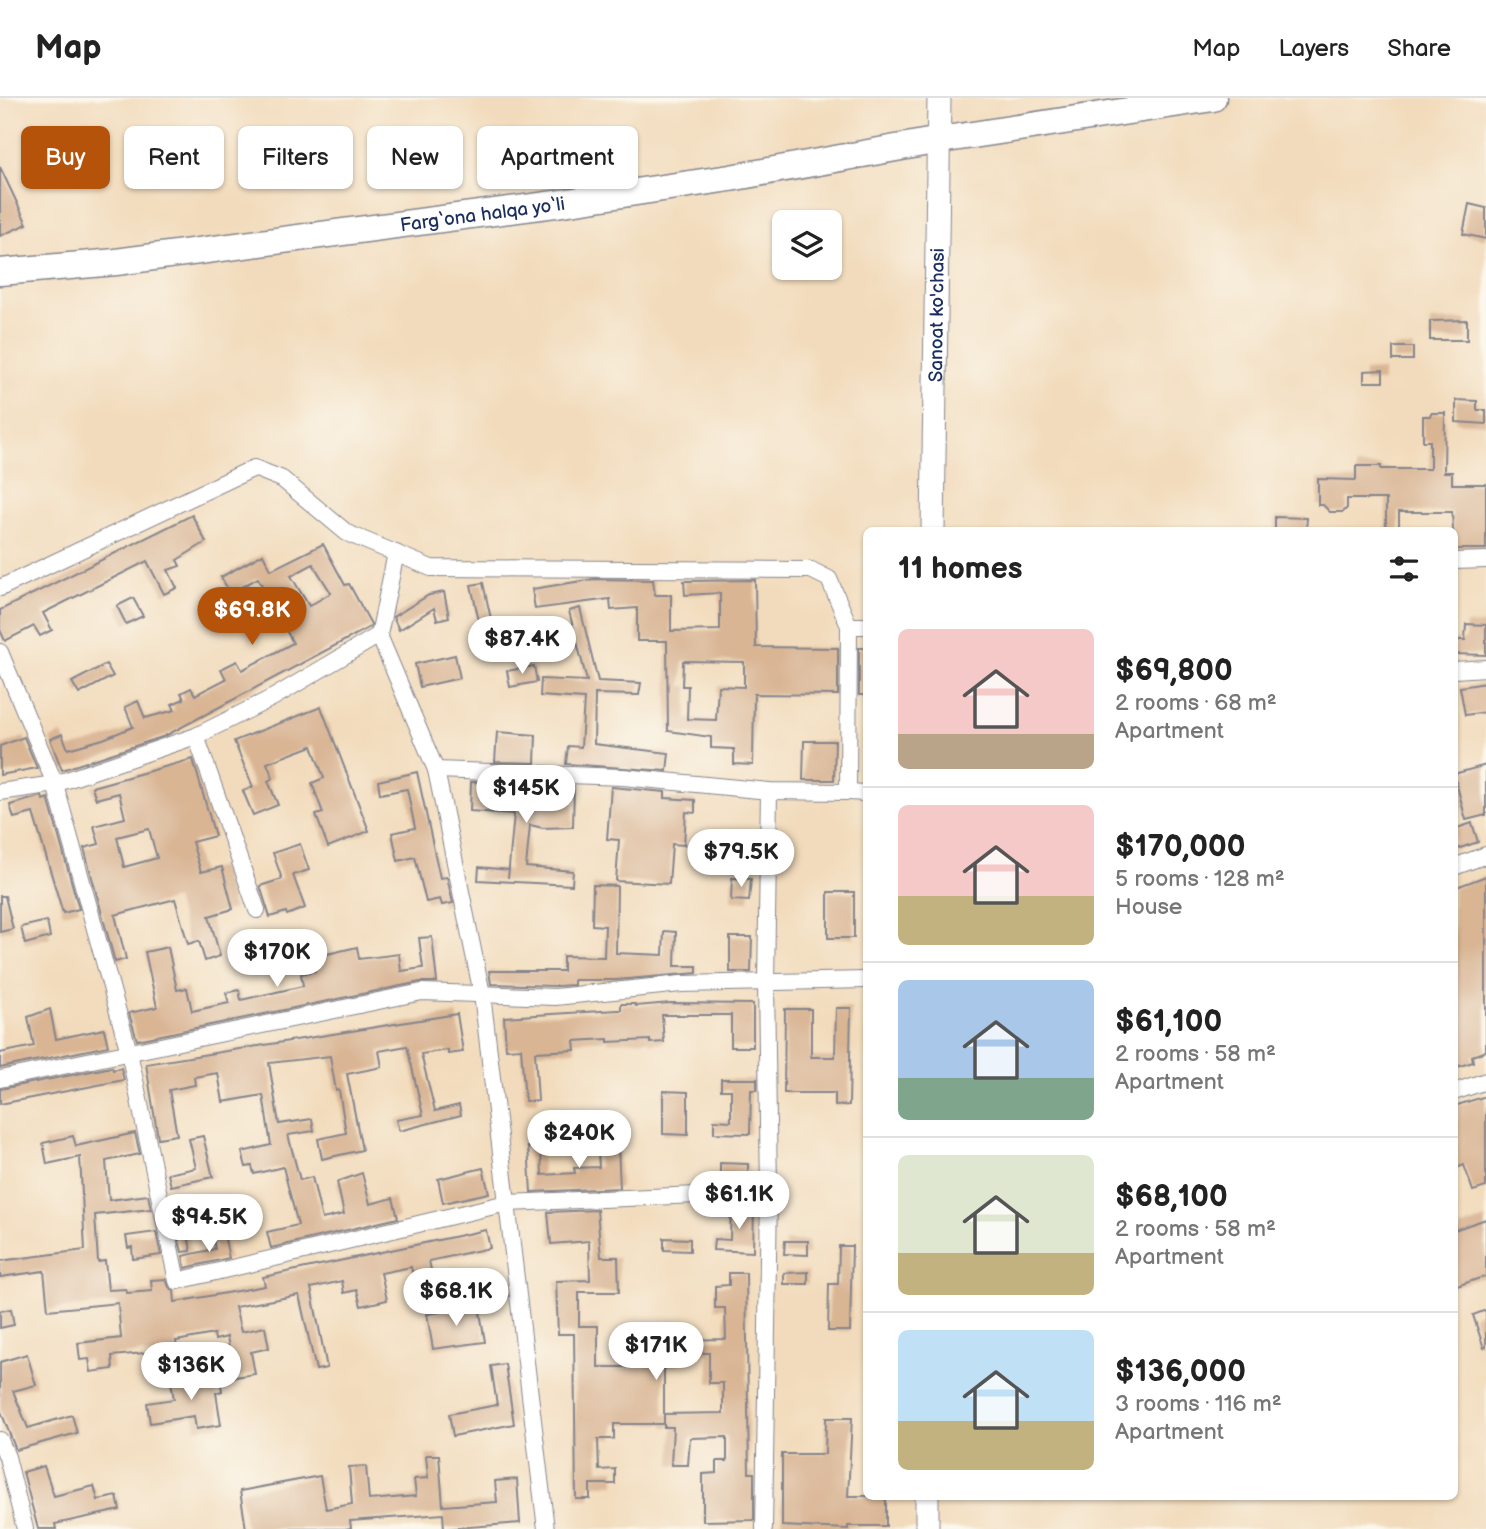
<!DOCTYPE html>
<meta charset="utf-8">
<style>
:root{--surface:#fff;--page:#f6f6f6;--text:#222;--muted:#767676;--line:#e0e0e0;--accent:#b45309}
body{margin:0;font-family:"Balsamiq Sans",sans-serif;background:var(--page);color:var(--text);height:100vh;display:flex;flex-direction:column;font-size:26px;white-space:nowrap}
*{box-sizing:border-box;margin:0}
p{font-size:23px;color:var(--muted)}
.icon{flex:none;width:38px;height:38px;fill:none;stroke:currentColor;stroke-width:2;stroke-linecap:round;stroke-linejoin:round}
.map{position:relative;flex:1;overflow:hidden}
.details{position:absolute;left:863px;top:429px;width:595px;height:973px;display:flex;flex-direction:column;background:var(--surface);border-radius:10px;box-shadow:0 2px 5px #0004}
.details>*{flex:none}
.banner{position:absolute;left:21px;top:28px;width:665px;height:63px;display:flex;gap:14px}
.buttons{position:absolute;left:772px;top:112px;display:grid;gap:14px}
.buttons a{display:grid;place-items:center;width:70px;height:70px;border-radius:10px;background:var(--surface);box-shadow:0 2px 5px #0004;font-size:35px}
.price{position:absolute;translate:-50% -60px;padding:0 16px;border-radius:24px;background:#fff;color:#222;font-size:23px;line-height:46px;filter:drop-shadow(0 2px 4px #0008)}
.price::after{content:'';position:absolute;left:50%;top:42px;width:21px;height:16px;margin-left:-10px;background:inherit;clip-path:polygon(0 0,100% 0,50% 100%)}
.price.active{background:var(--accent);color:#fff}
ul{padding:0;list-style:none}
li{display:flex;align-items:center;gap:21px;height:175px;padding:0 35px}
li+li{border-top:2px solid var(--line)}
li span{display:grid;place-items:center;flex:none;width:196px;height:140px;border-radius:10px;color:#555}
li>.icon{margin-inline-start:auto}
span .icon{width:84px;height:84px;fill:#fffc;stroke-width:1}
li b{font-size:30px}
h2{display:flex;justify-content:space-between;align-items:center;height:84px;padding:0 35px;font-size:30px}
.chip{padding:0 24px;border-radius:10px;background:var(--surface);box-shadow:0 2px 5px #0004;font-size:24px;line-height:63px}
.chip.active{background:var(--accent);color:#fff}
header{display:flex;align-items:center;gap:42px;box-sizing:border-box;height:98px;padding:0 35px;background:var(--surface);border-bottom:2px solid var(--line)}
header strong{font-size:33px}
nav{display:flex;gap:38px;margin-inline-start:auto;font-size:24px}
.map>svg:first-child{display:block}
.building{fill:#d9b594;fill-rule:evenodd}
.lines{fill:none;stroke-linecap:round;stroke-linejoin:round}
.minor-casing{stroke:#86858d;stroke-width:18}
.secondary-casing{stroke:#86858d;stroke-width:25}
.trunk-casing{stroke:#86858d;stroke-width:29}
.minor{stroke:#fff;stroke-width:16}
.secondary{stroke:#fff;stroke-width:23}
.trunk{stroke:#fff;stroke-width:26}
.labels{text-anchor:middle;stroke-width:5;stroke-linejoin:round;paint-order:stroke}
.street-label{font-size:19px;fill:#1b2f5e;stroke:#fbf7ec}
</style>
<header>
<strong>Map</strong>
<nav><a>Map</a><a>Layers</a><a>Share</a></nav>
</header>
<div class="map">
<svg width="1486" height="1431" viewBox="0 0 1486 1431">
<rect width="100%" height="100%" fill="#fbf7ec"/>
<filter id="ink" filterUnits="userSpaceOnUse"><feTurbulence type="fractalNoise" baseFrequency=".0143" numOctaves="2"/><feDisplacementMap in="SourceGraphic" scale="14" xChannelSelector="R" yChannelSelector="G"/><feConvolveMatrix kernelMatrix="1 2 1 2 8 2 1 2 1" color-interpolation-filters="sRGB"/></filter>
<filter id="wash" filterUnits="userSpaceOnUse"><feTurbulence type="fractalNoise" baseFrequency=".00686" numOctaves="4" result="noise"/><feDisplacementMap in="SourceGraphic" scale="28" xChannelSelector="R" yChannelSelector="G"/><feGaussianBlur stdDeviation="1.57" result="paint"/><feColorMatrix in="noise" values="0 0 0 0 0 0 0 0 0 0 0 0 0 0 0 0 0 1.4 0 .05"/><feComposite in="paint" operator="in"/></filter>
<g filter="url(#wash)">
<rect width="100%" height="100%" fill="#f2dbbc"/>
<g id="blocks">
<!-- building -->
<g class="building">
<polygon points="0,69 27,126 0,138"/>
<polygon points="1469,106 1486,110 1486,141 1463,136"/>
<polygon points="1467,222 1467,242 1430,242 1430,223"/>
<rect x="1393" y="249" width="20" height="13"/>
<polygon points="1383,272 1383,284 1364,284 1364,273"/>
<polygon points="1456,302 1477,303 1477,312 1486,312 1486,326 1456,324"/>
<polygon points="1431,315 1445,315 1444,374 1452,374 1452,386 1486,386 1486,451 1454,451 1452,414 1399,414 1399,432 1386,432 1386,401 1347,401 1347,410 1343,414 1330,414 1323,407 1318,407 1318,381 1356,382 1356,368 1381,368 1381,371 1430,371 1430,343 1423,343 1423,318 1430,318"/>
<polygon points="192,417 206,444 177,462 180,468 168,472 177,490 164,496 147,463 43,515 52,532 40,538 34,528 5,543 0,532 0,512"/>
<polygon points="1275,419 1307,420 1306,432 1275,432"/>
<path d="M323,446l22,41 4,-1 22,40 -1,3 -205,109 -103,34 -12,-31 12,-5 6,15 35,-10 30,-12 -8,-20 13,-6 7,17 30,-8 -3,-6 12,-5 -3,-6 10,-5 4,7 31,-16 -5,-10 16,-8 5,9 51,-27 -35,-65 -28,15 -9,-16 42,-23 8,16zM313,466l18,29 -22,13 -18,-30z"/>
<path d="M594,481l59,1 2,15h16v36l49,-1v-37l-35,2 -1,-14 71,-1 1,67 82,1v47l-84,-1 -1,71 -19,-1v-15l-23,-1v-11l-43,-6 -1,-90h-30v-33l-26,2 -1,-11 -75,10 -3,-20zM683,563l61,1v25l-26,-1 -2,34 -29,-1 1,-33h-6z"/>
<polygon points="483,485 493,530 481,533 471,487"/>
<polygon points="444,494 449,519 437,522 434,510 399,532 393,519 429,497"/>
<polygon points="133,500 143,518 126,526 117,508"/>
<polygon points="580,510 598,583 641,585 639,597 595,596 594,646 669,655 667,673 566,666 568,648 581,649 584,601 540,598 541,581 587,583 569,513"/>
<polygon points="1466,526 1486,527 1486,557 1454,556 1454,542 1465,542"/>
<rect x="859" y="550" width="7" height="47"/>
<polygon points="455,557 460,580 420,589 415,566"/>
<polygon points="106,566 113,578 79,596 72,584"/>
<polygon points="534,568 537,584 510,589 507,573"/>
<polygon points="1486,585 1486,614 1465,617 1460,589"/>
<polygon points="321,609 369,733 328,749 316,717 323,715 312,685 324,680 312,648 267,665 273,680 268,683 278,707 253,717 243,693 253,689 234,643"/>
<polygon points="497,634 536,637 535,665 495,664"/>
<polygon points="24,639 37,670 0,677 0,648"/>
<polygon points="804,643 835,643 834,682 803,682"/>
<path d="M193,661l22,77 -23,6 9,30 21,-5 11,42 -24,7 11,40 -15,5 -6,-20 -11,3 -13,-45 -60,16 11,44 -11,3 -31,-114 15,-4 -5,-18 31,-8 -6,-25 -23,6 -4,-12zM149,731l8,29 -33,9 -7,-30z"/>
<polygon points="1486,667 1486,717 1466,722 1454,676"/>
<polygon points="417,674 440,780 447,779 453,805 442,807 440,801 426,804 415,759 398,763 392,735 415,730 407,691 380,696 378,683"/>
<polygon points="471,684 574,688 573,729 543,730 530,727 526,769 573,773 572,787 478,782 479,769 509,772 508,780 514,716 470,713"/>
<polygon points="611,689 665,694 665,700 695,702 695,715 686,714 684,747 672,746 669,786 616,783 619,742 607,741"/>
<polygon points="42,698 43,702 48,700 79,811 63,815 33,715 14,720 10,707"/>
<polygon points="1472,725 1478,744 1454,752 1454,731"/>
<polygon points="300,746 309,772 293,777 305,810 287,817 286,814 270,819 260,788 282,781 273,755"/>
<polygon points="1486,778 1486,953 1472,958 1473,964 1454,970 1454,790"/>
<polygon points="732,780 751,781 749,803 731,802"/>
<polygon points="593,787 617,788 616,855 663,857 664,833 676,834 675,868 697,868 697,875 616,882 574,882 574,887 555,888 491,886 489,873 563,873 563,858 604,859 605,828 592,827"/>
<rect x="828" y="794" width="26" height="46"/>
<polygon points="0,798 5,798 13,831 0,834"/>
<polygon points="47,823 50,839 25,846 21,829"/>
<polygon points="432,839 437,884 420,884 137,942 129,915 157,909 145,854 168,849 177,892 187,890 192,913 229,905 226,895 239,892 241,902 303,888 301,876 315,873 308,843 320,840 323,857 357,849 359,861 399,856 401,873 423,870 419,840"/>
<polygon points="730,839 752,839 751,874 730,874"/>
<polygon points="671,905 753,906 753,949 731,949 731,917 662,917 664,944 650,945 650,942 608,944 608,941 574,943 575,952 535,954 538,1003 525,1003 521,950 506,951 504,919 617,912 621,912 621,906 635,906 636,908"/>
<polygon points="836,910 851,910 849,1007 835,1008 835,995 784,995 785,911 811,911 811,959 835,959"/>
<polygon points="50,911 56,941 104,931 108,948 0,970 0,955 34,948 28,919"/>
<polygon points="457,916 463,954 448,956 448,952 421,956 435,1013 459,1007 461,1017 399,1033 396,1022 423,1017 407,948 379,953 382,969 347,976 362,1052 322,1061 318,1041 346,1035 339,992 336,993 330,958 269,965 279,1026 312,1021 314,1033 288,1037 300,1082 312,1079 322,1121 344,1116 337,1084 362,1075 370,1106 393,1100 398,1120 271,1150 267,1134 298,1127 283,1069 254,1076 252,1068 246,1069 242,1054 271,1047 263,997 223,1004 218,975 194,979 195,987 169,992 177,1037 158,1040 146,966"/>
<polygon points="112,969 113,972 121,970 124,982 0,1006 0,991"/>
<polygon points="721,981 757,981 757,992 751,992 750,1036 714,1035 714,1022 731,1023 731,992 721,992"/>
<polygon points="663,993 688,994 688,1037 663,1036"/>
<polygon points="1486,998 1486,1089 1473,1093 1464,1067 1454,1071 1454,1008"/>
<polygon points="606,1027 617,1027 620,1090 531,1094 528,1049 541,1048 542,1077 575,1075 574,1070 599,1069 598,1054 607,1054"/>
<polygon points="135,1035 140,1056 106,1063 109,1102 148,1097 151,1111 95,1117 98,1164 105,1163 108,1192 126,1191 127,1195 152,1193 151,1182 166,1181 169,1189 174,1193 175,1204 265,1188 263,1179 486,1132 490,1150 429,1163 435,1189 417,1193 411,1169 381,1175 387,1202 361,1208 357,1192 344,1195 342,1183 311,1190 327,1270 316,1272 299,1197 235,1209 241,1234 265,1229 269,1250 251,1254 255,1276 235,1279 227,1239 215,1242 214,1236 176,1243 179,1269 153,1272 151,1257 144,1258 144,1255 112,1258 113,1271 91,1274 89,1261 80,1262 78,1245 121,1240 118,1205 48,1212 44,1173 0,1179 0,1163 85,1152 80,1059 47,1066 43,1045 73,1038 76,1048"/>
<polygon points="203,1038 213,1079 171,1088 168,1076 196,1070 189,1041"/>
<polygon points="720,1065 748,1066 748,1084 720,1085"/>
<polygon points="483,1070 489,1095 443,1105 438,1081"/>
<polygon points="731,1107 754,1108 753,1154 713,1152 714,1141 730,1142"/>
<polygon points="597,1112 601,1159 618,1159 619,1194 579,1194 579,1228 598,1228 598,1269 645,1269 645,1262 653,1262 653,1238 676,1238 676,1242 726,1241 725,1210 715,1210 715,1188 729,1187 729,1175 746,1175 749,1375 754,1375 754,1422 703,1423 703,1376 717,1375 717,1363 727,1363 727,1339 690,1340 688,1367 671,1367 673,1329 664,1329 664,1316 723,1315 723,1285 709,1285 709,1255 677,1255 677,1267 664,1268 664,1326 614,1326 614,1341 598,1341 599,1372 615,1371 615,1386 590,1386 590,1401 576,1401 574,1236 558,1236 556,1183 590,1182 589,1143 551,1146 548,1114"/>
<polygon points="1486,1121 1486,1178 1457,1188 1454,1181 1454,1132"/>
<polygon points="156,1134 161,1157 133,1161 132,1149 128,1150 126,1138"/>
<polygon points="188,1136 191,1153 182,1154 178,1139"/>
<polygon points="224,1137 229,1160 185,1170 183,1158 215,1151 213,1140"/>
<polygon points="664,1140 690,1141 690,1153 664,1152"/>
<polygon points="785,1143 808,1143 808,1157 784,1156"/>
<polygon points="839,1148 852,1148 850,1233 828,1233 829,1186 838,1186"/>
<polygon points="808,1174 808,1186 784,1186 784,1175"/>
<polygon points="479,1208 485,1244 433,1251 427,1216"/>
<polygon points="11,1211 14,1227 0,1230 0,1213"/>
<polygon points="1486,1212 1486,1249 1484,1250 1473,1217"/>
<polygon points="27,1256 36,1287 13,1293 28,1330 72,1317 77,1335 16,1352 0,1311 0,1264"/>
<polygon points="505,1266 514,1326 453,1338 449,1316 497,1307 491,1268"/>
<polygon points="219,1275 222,1293 216,1295 221,1327 196,1331 194,1318 150,1325 147,1305 174,1301 171,1284"/>
<polygon points="826,1320 852,1320 848,1398 886,1398 886,1428 848,1428 848,1431 782,1428 782,1356 825,1356"/>
<polygon points="426,1357 439,1357 443,1408 497,1404 495,1383 517,1381 520,1425 444,1431 443,1416 350,1423 351,1430 345,1431 246,1431 240,1393 320,1378 326,1411 352,1406 349,1369 366,1368 369,1402 416,1398 414,1381 428,1380"/>
<polygon points="44,1368 54,1398 94,1388 98,1402 117,1398 120,1412 55,1426 56,1431 38,1431 23,1374"/>
</g>
</g>
</g>
<g filter="url(#ink)">
<use href="#blocks" fill-opacity="0" stroke="#86858d" stroke-width="2"/>
<g class="lines">
<!-- minor casing -->
<g class="minor-casing">
<g id="minor">
<polyline points="1454,463 1486,462"/>
<polyline points="0,490 254,370 282,381 347,435 431,470 811,472 829,481 849,528 866,528"/>
<polyline points="379,537 436,672 623,679 769,693 848,694 849,528"/>
<polyline points="0,554 55,686 129,954 177,1183 507,1105 769,1094"/>
<polyline points="1454,572 1486,570"/>
<polyline points="196,638 257,812"/>
<polyline points="436,672 482,896 546,1431"/>
<polyline points="0,694 55,686 196,638 274,599 379,537 396,455"/>
<polyline points="848,694 866,695"/>
<polyline points="1454,769 1486,757"/>
<polyline points="0,981 422,894 555,899 681,886 866,882"/>
<polyline points="1454,994 1486,983"/>
<polyline points="0,1342 7,1359 25,1431"/>
<polyline points="764,1431 769,1094 766,884 769,693"/>
</g>
</g>
<!-- secondary casing -->
<g class="secondary-casing">
<g id="secondary">
<path id="s1" d="M933,432l6,-432"/>
<polyline points="927,1431 927,1398"/>
</g>
</g>
<!-- trunk casing -->
<g class="trunk-casing">
<g id="trunk">
<path id="s2" d="M0,174l116,-10 439,-58 175,-26 210,-38 273,-42"/>
</g>
</g>
<!-- minor -->
<use href="#minor" class="minor"/>
<!-- secondary -->
<use href="#secondary" class="secondary"/>
<!-- trunk -->
<use href="#trunk" class="trunk"/>
</g>
</g>
<g class="labels">
<!-- street labels -->
<g class="street-label">
<text dy="7" stroke="none"><textPath href="#s2" startOffset="486">Farg‘ona halqa yo‘li</textPath></text>
<text dy="7" stroke="none"><textPath href="#s1" startOffset="215">Sanoat ko'chasi</textPath></text>
</g>
</g>
</svg>
<div class="buttons">
<a><svg class="icon" aria-label="layers" viewBox="0 0 24 24"><path d="M12 4l9 5-9 5-9-5zM3 14l9 5 9-5"/></svg></a>
</div>
<b class="price active" style="left:252px;top:549px">$69.8K</b>
<b class="price" style="left:522px;top:578px">$87.4K</b>
<b class="price" style="left:526px;top:727px">$145K</b>
<b class="price" style="left:741px;top:791px">$79.5K</b>
<b class="price" style="left:277px;top:891px">$170K</b>
<b class="price" style="left:579px;top:1072px">$240K</b>
<b class="price" style="left:739px;top:1133px">$61.1K</b>
<b class="price" style="left:209px;top:1156px">$94.5K</b>
<b class="price" style="left:456px;top:1230px">$68.1K</b>
<b class="price" style="left:656px;top:1284px">$171K</b>
<b class="price" style="left:191px;top:1304px">$136K</b>
<div class="banner">
<a class="chip active">Buy</a>
<a class="chip">Rent</a>
<a class="chip">Filters</a>
<a class="chip">New</a>
<a class="chip">Apartment</a>
</div>
<section class="details">
<h2>11 homes<svg class="icon" aria-label="filters" viewBox="0 0 24 24"><path d="M4 7h16M4 17h16"/><circle cx="9" cy="7" r="2"/><circle cx="15" cy="17" r="2"/></svg></h2>
<ul>
<li><span style="background:linear-gradient(#f6c9c9 75%,#b9a48a 0)"><svg class="icon" aria-label="home" viewBox="0 0 24 24"><path d="M3 11l9-7 9 7M6 9v11h12V9"/></svg></span><div><b>$69,800</b><p>2 rooms · 68 m²</p><p>Apartment</p></div></li>
<li><span style="background:linear-gradient(#f6c9c9 65%,#c2b280 0)"><svg class="icon" aria-label="home" viewBox="0 0 24 24"><path d="M3 11l9-7 9 7M6 9v11h12V9"/></svg></span><div><b>$170,000</b><p>5 rooms · 128 m²</p><p>House</p></div></li>
<li><span style="background:linear-gradient(#a9c7e8 70%,#7fa58c 0)"><svg class="icon" aria-label="home" viewBox="0 0 24 24"><path d="M3 11l9-7 9 7M6 9v11h12V9"/></svg></span><div><b>$61,100</b><p>2 rooms · 58 m²</p><p>Apartment</p></div></li>
<li><span style="background:linear-gradient(#dfe7d0 70%,#c2b280 0)"><svg class="icon" aria-label="home" viewBox="0 0 24 24"><path d="M3 11l9-7 9 7M6 9v11h12V9"/></svg></span><div><b>$68,100</b><p>2 rooms · 58 m²</p><p>Apartment</p></div></li>
<li><span style="background:linear-gradient(#bfe0f5 65%,#c2b280 0)"><svg class="icon" aria-label="home" viewBox="0 0 24 24"><path d="M3 11l9-7 9 7M6 9v11h12V9"/></svg></span><div><b>$136,000</b><p>3 rooms · 116 m²</p><p>Apartment</p></div></li>
</ul>
</section>
</div>
